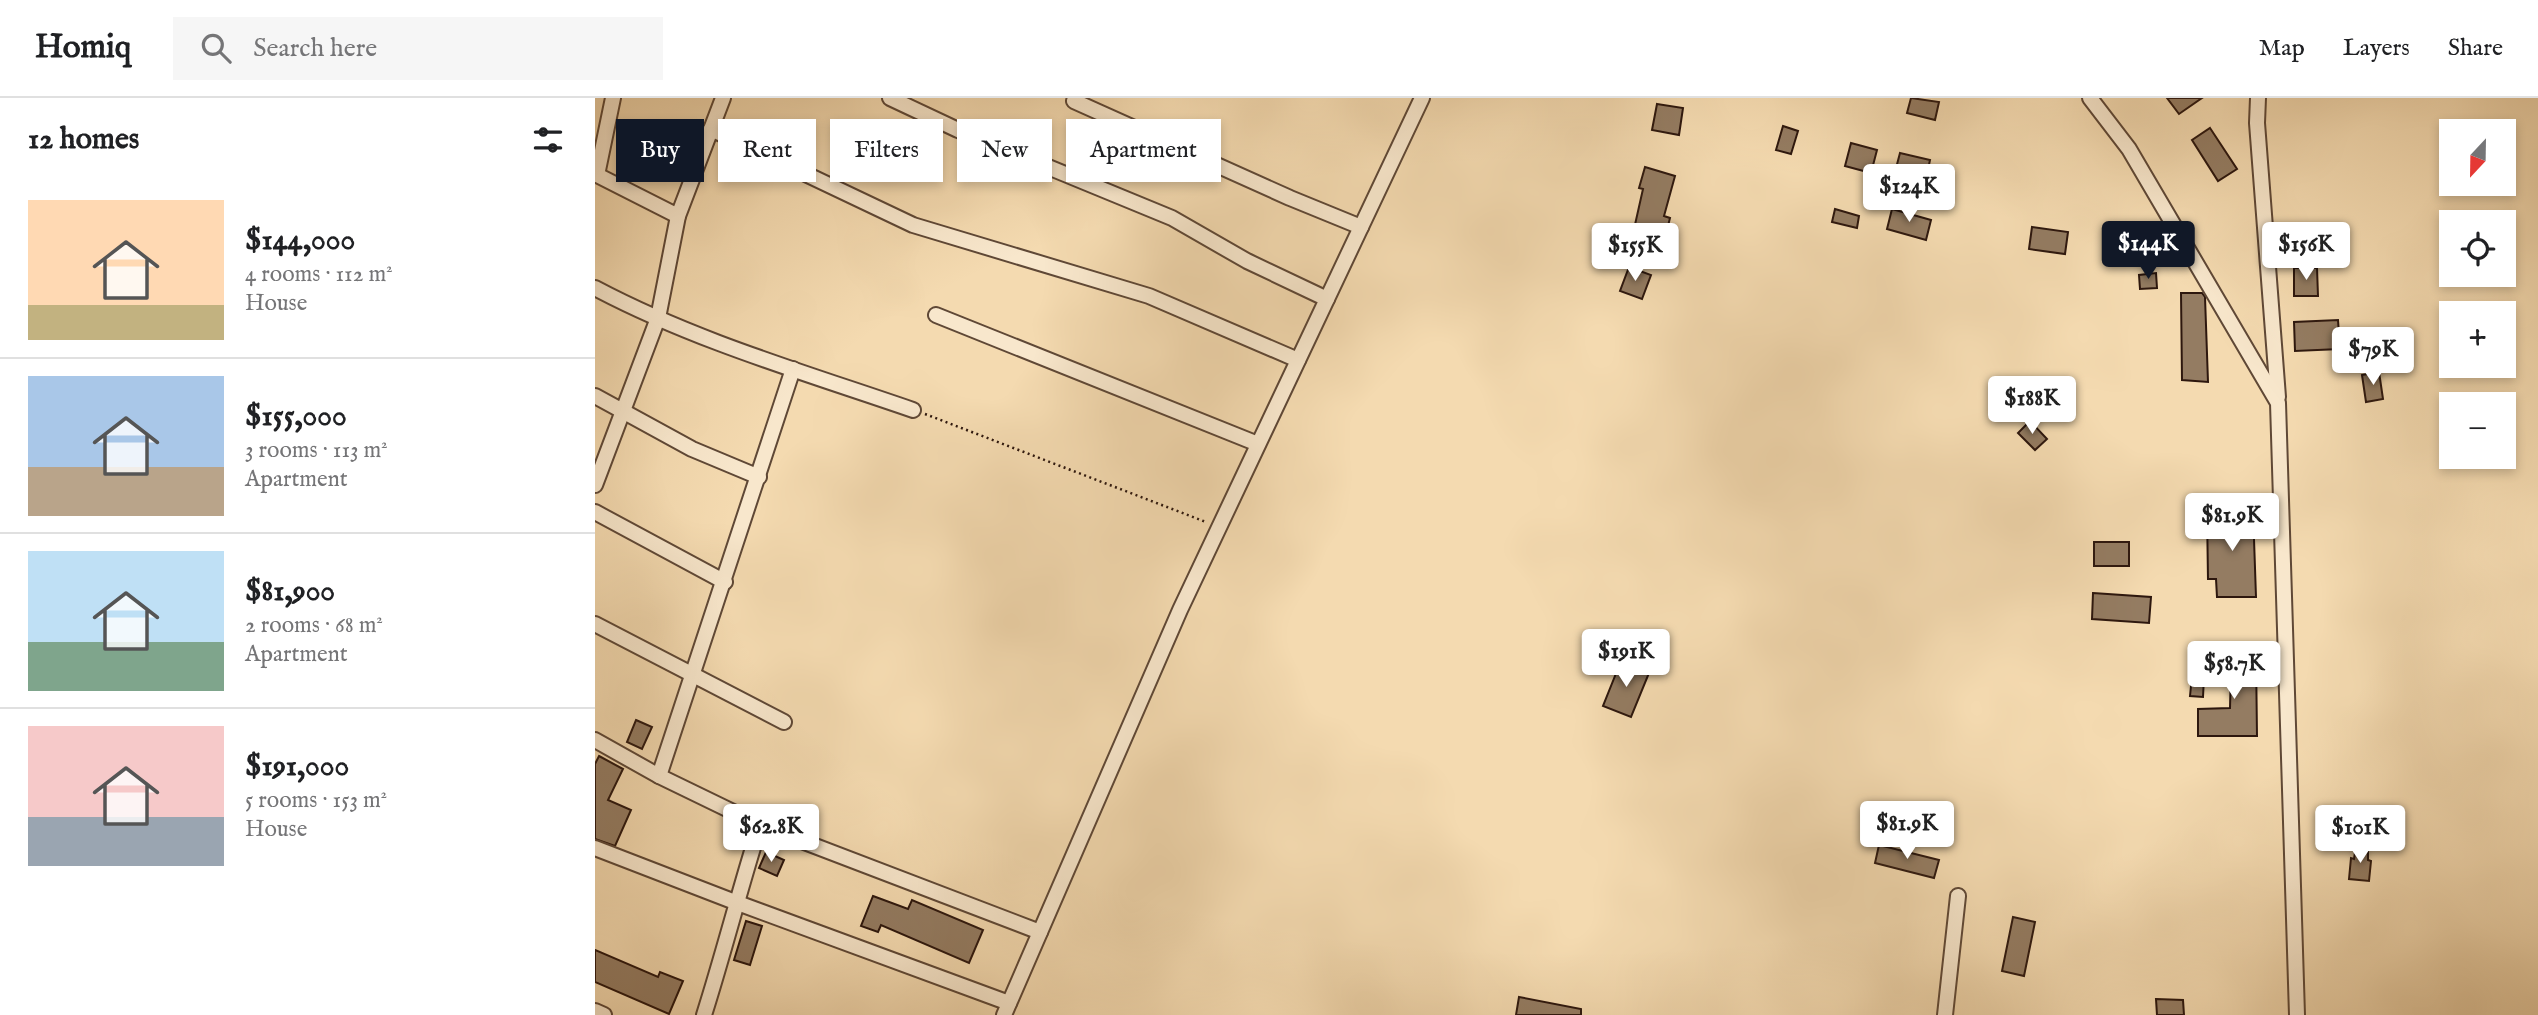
<!DOCTYPE html>
<meta charset="utf-8">
<style>
:root{--surface:#fff;--page:#f6f6f6;--text:#202124;--muted:#757577;--line:#e0e0e0;--accent:#111827}
body{margin:0;font-family:"IM FELL English",serif;background:var(--page);color:var(--text);height:100vh;display:flex;flex-direction:column;font-size:26px;white-space:nowrap}
*{box-sizing:border-box;margin:0}
p{font-size:23px;color:var(--muted)}
.icon{flex:none;width:38px;height:38px;fill:none;stroke:currentColor;stroke-width:2;stroke-linecap:round;stroke-linejoin:round}
.map{position:relative;flex:1;overflow:hidden}
.side{display:flex;flex-direction:column;background:var(--surface);width:595px}
.side>*{flex:none}
.banner{position:absolute;left:21px;top:21px;width:665px;height:63px;display:flex;gap:14px}
.needle{width:46px;rotate:202deg}
.tools{position:absolute;left:1844px;top:21px;display:grid;gap:14px}
.tools a{display:grid;place-items:center;width:77px;height:77px;border-radius:0px;background:var(--surface);box-shadow:0 4px 10px #0003;font-size:35px}
.price{position:absolute;translate:-50% -60px;padding:0 16px;border-radius:7px;background:#fff;color:#222;font-size:23px;line-height:46px;filter:drop-shadow(0 2px 4px #0008)}
.price::after{content:'';position:absolute;left:50%;top:42px;width:21px;height:16px;margin-left:-10px;background:inherit;clip-path:polygon(0 0,100% 0,50% 100%)}
.price.selected{background:var(--accent);color:#fff}
ul{padding:0;list-style:none}
li{display:flex;align-items:center;gap:21px;height:175px;padding:0 28px}
li+li{border-top:2px solid var(--line)}
li span{display:grid;place-items:center;flex:none;width:196px;height:140px;border-radius:0px;color:#555}
li>.icon{margin-inline-start:auto}
span .icon{width:84px;height:84px;fill:#fffc;stroke-width:1}
li b{font-size:30px}
h2{display:flex;justify-content:space-between;align-items:center;height:84px;padding:0 28px;font-size:30px}
.chip{padding:0 24px;border-radius:0px;background:var(--surface);box-shadow:0 4px 10px #0003;font-size:24px;line-height:63px}
.chip.selected{background:var(--accent);color:#fff}
header{display:flex;align-items:center;gap:42px;box-sizing:border-box;height:98px;padding:0 35px;background:var(--surface);border-bottom:2px solid var(--line)}
header strong{font-size:33px}
nav{display:flex;gap:38px;margin-inline-start:auto;font-size:24px}
.search{width:490px;height:63px;background:var(--page);display:flex;align-items:center;gap:18px;box-sizing:border-box;padding:0 24px;border-radius:0px;color:var(--muted);font-size:26px}
main{display:flex;flex:1;min-height:0}
.map>svg:first-child{display:block}
.building{fill:#947c62;stroke:#2d170e;stroke-width:2}
.lines{fill:none;stroke-linecap:round;stroke-linejoin:round}
.minor-casing{stroke:#5f4836;stroke-width:18}
.path{stroke:#2d170e;stroke-width:2.5;stroke-dasharray:2 3.5;stroke-linecap:butt}
.minor{stroke:#f8e7cc;stroke-width:14}
</style>
<header>
<strong>Homiq</strong>
<div class="search"><svg class="icon" aria-label="search" viewBox="0 0 24 24"><circle cx="10" cy="10" r="6"/><path d="M15 15l6 6"/></svg>Search here</div>
<nav><a>Map</a><a>Layers</a><a>Share</a></nav>
</header>
<main>
<section class="side">
<h2>12 homes<svg class="icon" aria-label="filters" viewBox="0 0 24 24"><path d="M4 7h16M4 17h16"/><circle cx="9" cy="7" r="2"/><circle cx="15" cy="17" r="2"/></svg></h2>
<ul>
<li><span style="background:linear-gradient(#ffd9b3 75%,#c2b280 0)"><svg class="icon" aria-label="home" viewBox="0 0 24 24"><path d="M3 11l9-7 9 7M6 9v11h12V9"/></svg></span><div><b>$144,000</b><p>4 rooms · 112 m²</p><p>House</p></div></li>
<li><span style="background:linear-gradient(#a9c7e8 65%,#b9a48a 0)"><svg class="icon" aria-label="home" viewBox="0 0 24 24"><path d="M3 11l9-7 9 7M6 9v11h12V9"/></svg></span><div><b>$155,000</b><p>3 rooms · 113 m²</p><p>Apartment</p></div></li>
<li><span style="background:linear-gradient(#bfe0f5 65%,#7fa58c 0)"><svg class="icon" aria-label="home" viewBox="0 0 24 24"><path d="M3 11l9-7 9 7M6 9v11h12V9"/></svg></span><div><b>$81,900</b><p>2 rooms · 68 m²</p><p>Apartment</p></div></li>
<li><span style="background:linear-gradient(#f6c9c9 65%,#9aa5b1 0)"><svg class="icon" aria-label="home" viewBox="0 0 24 24"><path d="M3 11l9-7 9 7M6 9v11h12V9"/></svg></span><div><b>$191,000</b><p>5 rooms · 153 m²</p><p>House</p></div></li>
</ul>
</section>
<div class="map">
<svg width="1943" height="917" viewBox="0 0 1943 917">
<rect width="100%" height="100%" fill="#f4dab0"/>
<filter id="stains"><feTurbulence type="fractalNoise" baseFrequency=".00286" numOctaves="4"/><feColorMatrix values="0 0 0 0 .2 0 0 0 0 .09 0 0 0 0 .02 0 0 0 .5 -.17"/></filter>
<radialGradient id="worn" r=".72"><stop offset=".6" stop-color="#630" stop-opacity="0"/><stop offset="1" stop-color="#630" stop-opacity=".3"/></radialGradient>
<!-- building -->
<g class="building">
<polygon points="1316,0 1344,4 1340,22 1312,15"/>
<polygon points="1572,0 1607,0 1584,16"/>
<polygon points="1062,6 1088,10 1084,37 1057,32"/>
<polygon points="1188,28 1203,33 1196,56 1181,52"/>
<polygon points="1615,30 1642,71 1623,83 1597,42"/>
<polygon points="1256,45 1282,52 1276,75 1250,68"/>
<polygon points="1305,55 1335,62 1331,81 1300,74"/>
<polygon points="1050,69 1080,78 1069,118 1075,120 1068,148 1037,140 1048,91 1044,90"/>
<polygon points="1240,111 1264,118 1262,130 1237,124"/>
<polygon points="1297,111 1336,122 1331,142 1292,131"/>
<polygon points="1437,129 1473,134 1470,156 1434,151"/>
<polygon points="1034,169 1056,177 1047,201 1025,193"/>
<polygon points="1699,170 1722,170 1723,198 1699,198"/>
<polygon points="1561,175 1562,190 1545,191 1544,177"/>
<polygon points="1586,195 1607,195 1610,199 1613,284 1587,282"/>
<polygon points="1743,222 1745,251 1700,253 1699,224"/>
<polygon points="1773,239 1775,264 1756,265 1754,241"/>
<polygon points="1784,274 1788,301 1771,304 1767,277"/>
<polygon points="1435,323 1452,341 1440,352 1423,335"/>
<polygon points="1658,412 1661,499 1622,499 1621,481 1613,481 1612,414"/>
<rect x="1499" y="444" width="35" height="24"/>
<polygon points="1498,495 1556,499 1554,525 1497,521"/>
<polygon points="1616,557 1661,557 1662,638 1603,638 1603,611 1635,610 1636,570 1615,568"/>
<polygon points="1026,563 1054,575 1036,619 1008,608"/>
<polygon points="1597,578 1609,579 1608,599 1595,598"/>
<polygon points="41,622 57,629 47,651 32,644"/>
<polygon points="4,658 28,671 13,702 36,712 20,748 0,741 0,666"/>
<polygon points="1284,747 1344,762 1339,780 1280,765"/>
<polygon points="1761,748 1773,749 1773,762 1776,763 1774,783 1754,781 1756,760 1759,761"/>
<polygon points="171,754 189,762 182,778 164,770"/>
<polygon points="278,798 313,811 317,802 388,832 374,865 286,827 283,834 266,828"/>
<polygon points="1418,819 1440,824 1429,878 1407,873"/>
<polygon points="151,823 167,828 155,867 139,862"/>
<polygon points="0,852 63,879 65,874 88,883 74,916 0,884"/>
<polygon points="924,899 986,911 986,917 921,917"/>
<polygon points="1561,901 1588,902 1589,917 1562,917"/>
</g>
<g class="lines">
<!-- minor casing -->
<g class="minor-casing">
<g id="minor">
<polyline points="295,0 363,32 577,120 652,163 732,201"/>
<polyline points="480,0 479,3 695,100 766,129"/>
<polyline points="1495,0 1534,51 1683,305 1702,917"/>
<polyline points="1663,0 1662,25 1683,299"/>
<polyline points="116,31 318,127 554,198 703,262"/>
<polyline points="0,76 83,118"/>
<polyline points="2,77 18,0"/>
<path d="M0,190c100,53 211,85 318,122"/>
<polyline points="341,217 663,346"/>
<polyline points="0,298 97,351 164,379"/>
<polyline points="0,387 63,220 83,118 128,0"/>
<polyline points="0,414 130,484"/>
<polyline points="0,526 189,624"/>
<polyline points="0,642 64,678 165,727 445,834"/>
<polyline points="64,678 198,271"/>
<polyline points="0,750 140,804 414,905"/>
<polyline points="0,913 9,917"/>
<path d="M109,917c20,-63 36,-127 56,-190"/>
<polyline points="409,917 585,512 827,0"/>
<polyline points="1350,917 1363,798"/>
</g>
</g>
<!-- path -->
<polyline class="path" points="330,316 611,424"/>
<!-- minor -->
<use href="#minor" class="minor"/>
</g>
<rect width="100%" height="100%" filter="url(#stains)"/>
<rect width="100%" height="100%" fill="url(#worn)"/>
</svg>
<div class="tools">
<a><svg class="needle" viewBox="-14 -14 28 28"><path d="M0-13l5 13h-10z" fill="#e53935"/><path d="M0 13l5-13h-10z" fill="#757577"/></svg></a>
<a><svg class="icon" aria-label="locate" viewBox="0 0 24 24"><circle cx="12" cy="12" r="6"/><path d="M12 2v4M12 18v4M2 12h4M18 12h4"/></svg></a>
<a>+</a>
<a>−</a>
</div>
<b class="price" style="left:1314px;top:126px">$124K</b>
<b class="price selected" style="left:1553px;top:183px">$144K</b>
<b class="price" style="left:1711px;top:184px">$156K</b>
<b class="price" style="left:1040px;top:185px">$155K</b>
<b class="price" style="left:1778px;top:289px">$79K</b>
<b class="price" style="left:1437px;top:338px">$188K</b>
<b class="price" style="left:1637px;top:455px">$81.9K</b>
<b class="price" style="left:1031px;top:591px">$191K</b>
<b class="price" style="left:1639px;top:603px">$58.7K</b>
<b class="price" style="left:1312px;top:763px">$81.9K</b>
<b class="price" style="left:176px;top:766px">$62.8K</b>
<b class="price" style="left:1765px;top:767px">$101K</b>
<div class="banner">
<a class="chip selected">Buy</a>
<a class="chip">Rent</a>
<a class="chip">Filters</a>
<a class="chip">New</a>
<a class="chip">Apartment</a>
</div>
</div>
</main>
